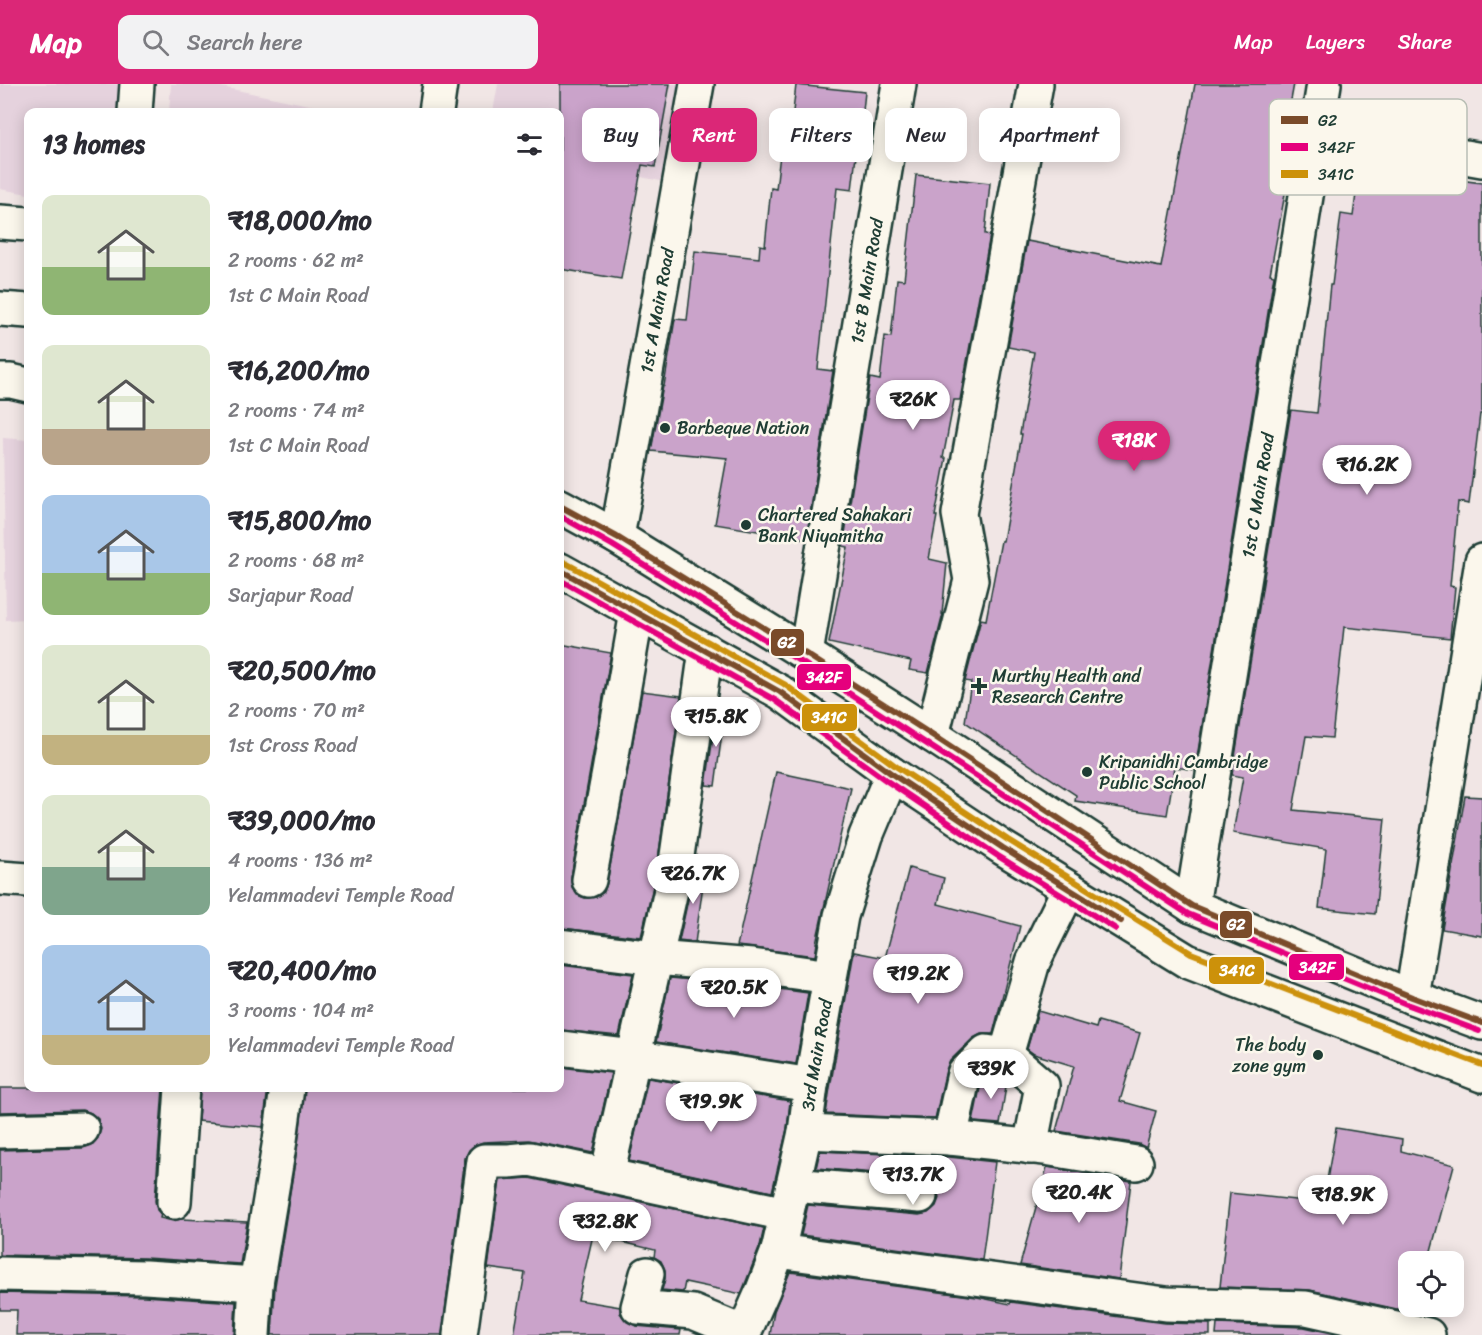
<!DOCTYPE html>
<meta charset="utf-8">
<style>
:root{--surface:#fff;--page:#f2f2f3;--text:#2b2b33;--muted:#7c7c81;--accent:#db2777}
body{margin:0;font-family:Sriracha,sans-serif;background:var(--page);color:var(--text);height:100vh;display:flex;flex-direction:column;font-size:22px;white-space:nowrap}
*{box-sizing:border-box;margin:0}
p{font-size:20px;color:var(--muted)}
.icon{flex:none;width:33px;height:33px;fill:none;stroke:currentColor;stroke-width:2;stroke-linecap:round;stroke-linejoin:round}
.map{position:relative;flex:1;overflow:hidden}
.details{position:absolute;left:24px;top:24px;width:540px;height:984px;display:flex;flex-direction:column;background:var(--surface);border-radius:12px;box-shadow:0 3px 15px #0003}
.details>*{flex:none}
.top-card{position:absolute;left:582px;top:24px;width:570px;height:54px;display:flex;gap:12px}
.tools{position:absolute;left:1398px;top:1167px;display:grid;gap:12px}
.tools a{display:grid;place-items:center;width:66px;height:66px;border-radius:12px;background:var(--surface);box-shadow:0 3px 15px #0003;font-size:30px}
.price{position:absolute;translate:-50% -51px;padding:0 14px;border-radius:21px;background:#fff;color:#222;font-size:20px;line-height:39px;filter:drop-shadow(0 2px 3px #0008)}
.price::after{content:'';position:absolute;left:50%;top:36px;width:18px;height:14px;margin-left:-9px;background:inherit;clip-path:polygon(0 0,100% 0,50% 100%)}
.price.active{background:var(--accent);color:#fff}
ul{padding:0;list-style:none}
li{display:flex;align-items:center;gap:18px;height:150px;padding:0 18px}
li span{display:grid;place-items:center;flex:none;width:168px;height:120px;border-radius:12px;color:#555}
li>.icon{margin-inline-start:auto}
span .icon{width:72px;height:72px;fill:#fffc;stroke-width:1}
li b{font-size:26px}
h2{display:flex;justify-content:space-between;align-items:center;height:72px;padding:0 18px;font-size:26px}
.pill{padding:0 21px;border-radius:12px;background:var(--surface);box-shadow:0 3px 15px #0003;font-size:21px;line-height:54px}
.pill.active{background:var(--accent);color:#fff}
header{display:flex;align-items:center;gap:36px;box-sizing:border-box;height:84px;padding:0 30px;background:var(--accent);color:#fff}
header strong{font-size:28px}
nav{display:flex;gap:33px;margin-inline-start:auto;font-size:21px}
.search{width:420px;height:54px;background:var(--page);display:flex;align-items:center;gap:15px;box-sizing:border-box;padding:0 21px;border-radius:12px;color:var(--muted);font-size:22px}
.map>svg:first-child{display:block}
.built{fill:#e5d2dd}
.building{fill:#caa3ca;stroke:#1f3d34;stroke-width:1.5}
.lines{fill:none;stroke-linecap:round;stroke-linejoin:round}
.minor-casing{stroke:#1f3d34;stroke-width:38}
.major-casing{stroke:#1f3d34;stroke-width:38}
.minor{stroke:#fbf7ec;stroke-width:33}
.major{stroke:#fbf7ec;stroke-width:33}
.bus-1-casing{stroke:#fbf7ec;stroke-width:10}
.bus-2-casing{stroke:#fbf7ec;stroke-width:10}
.bus-3-casing{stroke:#fbf7ec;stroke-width:10}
.bus-1{stroke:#7a4b2a;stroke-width:6}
.bus-2{stroke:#e5007d;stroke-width:6}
.bus-3{stroke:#cc910a;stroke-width:6}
.poi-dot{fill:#1f3d34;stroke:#fbf7ec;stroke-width:2}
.labels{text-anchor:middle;stroke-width:5;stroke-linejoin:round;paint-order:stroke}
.street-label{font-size:18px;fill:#1f3d34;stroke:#fbf7ec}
.poi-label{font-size:18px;fill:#1f3d34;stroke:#fbf7ec;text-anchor:start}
.key{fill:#fbf7ec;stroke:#b9bfb5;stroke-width:1.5}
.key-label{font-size:16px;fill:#1f3d34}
.line-badge{stroke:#fbf7ec;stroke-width:2}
.badge-label{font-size:16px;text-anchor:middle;font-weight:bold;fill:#fff}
</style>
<header>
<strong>Map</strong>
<div class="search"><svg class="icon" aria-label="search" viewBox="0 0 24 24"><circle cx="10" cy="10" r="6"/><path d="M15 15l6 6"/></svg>Search here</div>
<nav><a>Map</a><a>Layers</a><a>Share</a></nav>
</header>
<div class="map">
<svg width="1482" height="1251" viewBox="0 0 1482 1251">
<rect width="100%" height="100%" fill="#f1e6e5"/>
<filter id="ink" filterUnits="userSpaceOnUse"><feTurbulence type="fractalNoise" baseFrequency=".0167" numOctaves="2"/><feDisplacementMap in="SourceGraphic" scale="12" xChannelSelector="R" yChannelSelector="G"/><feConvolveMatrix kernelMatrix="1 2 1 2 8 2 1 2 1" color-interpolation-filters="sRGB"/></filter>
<g filter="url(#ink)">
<!-- built -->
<g class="built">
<polygon points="0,0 120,0 119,28 28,28 28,110 0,105"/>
<polygon points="171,0 207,0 343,28 169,28"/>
<polygon points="498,0 686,0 670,99 560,76 560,28 493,28"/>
<polygon points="3,354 28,356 28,535 6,536"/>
</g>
<!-- building -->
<g class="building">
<polygon points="560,0 670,0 655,83 642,81 621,195 560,185"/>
<polygon points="1195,0 1294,0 1282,65 1293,67 1270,190 1274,191 1195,686 1175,683 1167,731 1075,717 1076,711 965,638 971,598 965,597 981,535 986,536 1001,457 1003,457 1022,350 1020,350 1034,268 1008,263 1027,157 1161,183"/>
<polygon points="796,1 865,8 860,55 858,55 852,106 837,104 818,285 833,287 806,455 715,440 727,374 651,367 663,302 664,302 675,235 687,236 695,167 759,174 760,161 765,162 771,104 776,105 782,53 790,54"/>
<polygon points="1360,81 1444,91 1444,94 1482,99 1482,330 1480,330 1469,420 1458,418 1450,502 1455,503 1450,554 1344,543 1332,654 1306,652 1293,726 1385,735 1375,830 1319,824 1326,765 1233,749 1243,693 1232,691 1291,326 1317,329 1330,201 1332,201 1341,130 1353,132"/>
<polygon points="916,91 990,99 985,150 990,151 960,316 954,316 943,374 946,374 935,432 937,432 929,475 947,479 942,530 943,530 928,589 909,586 911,577 829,559 848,463 843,462 870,294 880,296 885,252 891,253 897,195 904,196"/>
<polygon points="560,560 611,569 571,793 572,803 577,811 585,814 596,813 604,808 607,799 642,607 681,612 656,790 641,853 560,844"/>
<polygon points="717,625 725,626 715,702 706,701"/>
<polygon points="776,688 851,704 816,859 817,859 815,872 737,862"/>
<polygon points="1465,712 1482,713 1482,852 1442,845"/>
<polygon points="695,779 706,779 695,859 679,857 692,797"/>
<polygon points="909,784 944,794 938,820 1020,842 993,950 981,950 973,954 950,977 946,986 935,1035 826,1030 830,1004 854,868 885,874"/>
<polygon points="560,881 633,890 619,952 560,946"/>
<polygon points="670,894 750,901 808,909 796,980 656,958"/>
<polygon points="1038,927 1096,944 1098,937 1140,949 1120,1017 1156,1027 1146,1064 1139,1060 1056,1047 1074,982 1034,970 1027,965"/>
<polygon points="560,983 611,989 593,1069 529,1056 483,1058 475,1061 469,1066 465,1074 442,1251 272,1251 275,1202 298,1059 305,1004 560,1004"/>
<polygon points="993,988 998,989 1007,996 1000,1040 973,1038 981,999"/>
<polygon points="648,994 790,1017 787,1045 772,1108 629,1077"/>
<polygon points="0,1004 163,1004 155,1117 157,1126 161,1130 160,1134 173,1137 181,1135 247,1138 240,1180 145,1174 0,1171 0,1066 83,1064 92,1061 98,1054 101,1045 98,1035 91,1029 82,1026 0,1028"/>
<polygon points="200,1004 268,1004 263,1043 198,1037"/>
<polygon points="1336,1044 1402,1055 1401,1067 1454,1081 1428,1178 1408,1178 1408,1222 1416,1222 1415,1229 1310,1206 1220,1203 1230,1109 1323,1119"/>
<polygon points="820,1067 949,1073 995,1078 982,1176 801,1151 808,1121 919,1131 928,1129 936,1122 939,1114 937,1104 931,1097 922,1093 816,1084"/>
<polygon points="1047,1083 1131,1097 1119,1195 1020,1181"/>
<polygon points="529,1094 764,1144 760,1162 741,1210 685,1198 683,1208 662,1206 665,1195 665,1186 661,1177 654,1173 655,1166 593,1151 578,1216 620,1223 620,1229 627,1238 636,1242 681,1246 680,1251 514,1251 525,1189 488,1184 500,1096"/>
<polygon points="790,1188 977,1213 1010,1220 1011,1218 1164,1239 1210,1240 1210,1251 770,1251 774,1227"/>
<polygon points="0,1209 144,1212 236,1218 234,1251 16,1251 17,1226 0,1226"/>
<polygon points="1217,1240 1304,1243 1341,1251 1216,1251"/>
</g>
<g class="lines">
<!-- minor casing -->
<g class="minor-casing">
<g id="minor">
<polyline points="135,28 137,0"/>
<polyline points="436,28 440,0"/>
<polyline points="1317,47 1482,76"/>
<polyline points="0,138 28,140"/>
<path id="s1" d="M617,453l80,-453"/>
<path id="s2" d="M806,570l93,-570"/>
<polyline points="932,651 971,496 959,430 1036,0"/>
<polyline points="0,794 28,796"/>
<polyline points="589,796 609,688 637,528"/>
<path id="s3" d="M1192,822l132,-822"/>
<polyline points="560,862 655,874 752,882 830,893"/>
<polyline points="1412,913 1482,477"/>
<polyline points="560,964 633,973 811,1001"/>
<polyline points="1006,971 1042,1002 1030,1063"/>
<polyline points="0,1047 82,1045"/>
<polyline points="805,1048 950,1054 964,990 986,968 1006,971 1033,878 1069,805"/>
<polyline points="950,1054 1045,1064 1136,1079"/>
<polyline points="607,1091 674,793 706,566"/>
<polyline points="793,1101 920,1112"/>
<polyline points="174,1118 182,1004"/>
<polyline points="778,1167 1166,1220 1306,1224 1428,1251"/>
<polyline points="0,1190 145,1193 256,1200"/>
<polyline points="647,1190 638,1223 693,1228 744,1249"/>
<polyline points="253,1251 256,1200 280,1056 287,1004"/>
<polyline points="460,1251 484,1077 509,1077 530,1075 786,1130"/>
<path id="s4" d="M743,1251l20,-45 15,-39 15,-66 12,-53 6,-47 30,-169 25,-80 26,-62"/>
</g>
</g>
<!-- major casing -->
<g class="major-casing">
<g id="major">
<polyline points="0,225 28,227"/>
<polyline points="0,297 11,297 28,301"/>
<polyline points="560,422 617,453 806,570 932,651 1192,822 1412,913 1482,939"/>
<polyline points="560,486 780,608 892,690 1003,764 1187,877 1482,991"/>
</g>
</g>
<!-- minor -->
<use href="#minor" class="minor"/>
<!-- major -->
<use href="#major" class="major"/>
<!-- bus-1 casing -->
<g class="bus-1-casing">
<g id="bus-1">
<polyline points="560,422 617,453 806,570 932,651 1192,822 1412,913 1482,939"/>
<polyline points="560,486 780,608 892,690 1003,764 1121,837"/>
</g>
</g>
<!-- bus-2 casing -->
<g class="bus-2-casing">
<g id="bus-2">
<polyline points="560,432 612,461 801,578 1188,830 1409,921 1479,947"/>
<polyline points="560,496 775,616 887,697 998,772 1116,845"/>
</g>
</g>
<!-- bus-3 casing -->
<g class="bus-3-casing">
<polyline id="bus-3" points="564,478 784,600 897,683 1008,756 1191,869 1482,981"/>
</g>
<!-- bus-1 -->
<use href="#bus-1" class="bus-1"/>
<!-- bus-2 -->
<use href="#bus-2" class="bus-2"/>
<!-- bus-3 -->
<use href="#bus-3" class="bus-3"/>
</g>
</g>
<!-- markers -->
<g class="poi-dot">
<circle cx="665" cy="344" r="6"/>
<circle cx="746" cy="441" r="6"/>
<path d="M976 593h6v6h6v6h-6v6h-6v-6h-6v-6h6z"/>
<circle cx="1087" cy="688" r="6"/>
<circle cx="1318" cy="971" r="6"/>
</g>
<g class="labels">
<!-- street labels -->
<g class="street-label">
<text dy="6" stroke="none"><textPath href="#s2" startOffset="378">1st B Main Road</textPath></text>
<text dy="6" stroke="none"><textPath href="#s1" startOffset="230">1st A Main Road</textPath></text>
<text dy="6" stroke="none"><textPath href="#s3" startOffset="416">1st C Main Road</textPath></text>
<text dy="6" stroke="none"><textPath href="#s4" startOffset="291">3rd Main Road</textPath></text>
</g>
<!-- poi labels -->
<g class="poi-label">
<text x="677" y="350">Barbeque Nation</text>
<text x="758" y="437">Chartered Sahakari<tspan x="758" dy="21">Bank Niyamitha</tspan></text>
<text x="992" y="598">Murthy Health and<tspan x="992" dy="21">Research Centre</tspan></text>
<text x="1099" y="684">Kripanidhi Cambridge<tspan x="1099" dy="21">Public School</tspan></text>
<text x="1306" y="967" text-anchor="end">The body<tspan x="1306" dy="21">zone gym</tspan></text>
</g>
</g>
<!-- legend -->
<rect x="1269" y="15" width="198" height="96" rx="9" class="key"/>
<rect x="1281" y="32" width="27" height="8" fill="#7a4b2a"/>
<rect x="1281" y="59" width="27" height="8" fill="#e5007d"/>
<rect x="1281" y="86" width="27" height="8" fill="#cc910a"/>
<g class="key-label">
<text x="1318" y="42">G2</text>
<text x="1318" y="69">342F</text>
<text x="1318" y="96">341C</text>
</g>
<g class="line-badge">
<rect x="770" y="544" width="35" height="29" rx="6" fill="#7a4b2a"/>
<rect x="796" y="579" width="56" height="28" rx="6" fill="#e5007d"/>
<rect x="801" y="619" width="57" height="29" rx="6" fill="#cc910a"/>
<rect x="1219" y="826" width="34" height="29" rx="6" fill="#7a4b2a"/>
<rect x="1288" y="869" width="57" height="28" rx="6" fill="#e5007d"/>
<rect x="1208" y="872" width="57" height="29" rx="6" fill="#cc910a"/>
</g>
<g class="badge-label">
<text x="787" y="564">G2</text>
<text x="824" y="599">342F</text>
<text x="829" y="639">341C</text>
<text x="1236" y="846">G2</text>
<text x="1317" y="889">342F</text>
<text x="1237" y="892">341C</text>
</g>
</svg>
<div class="tools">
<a><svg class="icon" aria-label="locate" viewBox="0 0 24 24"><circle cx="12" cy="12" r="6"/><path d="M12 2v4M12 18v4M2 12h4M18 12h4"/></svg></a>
</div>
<b class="price" style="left:913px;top:347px">₹26K</b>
<b class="price active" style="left:1134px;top:388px">₹18K</b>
<b class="price" style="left:1367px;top:412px">₹16.2K</b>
<b class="price" style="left:716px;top:664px">₹15.8K</b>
<b class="price" style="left:693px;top:821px">₹26.7K</b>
<b class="price" style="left:918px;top:921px">₹19.2K</b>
<b class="price" style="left:734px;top:935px">₹20.5K</b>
<b class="price" style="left:991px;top:1016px">₹39K</b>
<b class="price" style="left:711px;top:1049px">₹19.9K</b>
<b class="price" style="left:913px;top:1122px">₹13.7K</b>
<b class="price" style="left:1079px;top:1140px">₹20.4K</b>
<b class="price" style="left:1343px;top:1142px">₹18.9K</b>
<b class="price" style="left:605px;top:1169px">₹32.8K</b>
<div class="top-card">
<a class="pill">Buy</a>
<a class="pill active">Rent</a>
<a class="pill">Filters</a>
<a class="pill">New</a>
<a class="pill">Apartment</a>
</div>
<section class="details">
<h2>13 homes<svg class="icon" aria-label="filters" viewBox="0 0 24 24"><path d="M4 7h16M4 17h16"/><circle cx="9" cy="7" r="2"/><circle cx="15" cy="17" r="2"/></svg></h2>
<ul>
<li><span style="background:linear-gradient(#dfe7d0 60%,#8fb573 0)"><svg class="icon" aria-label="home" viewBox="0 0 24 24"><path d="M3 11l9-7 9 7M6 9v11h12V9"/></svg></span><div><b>₹18,000/mo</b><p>2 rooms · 62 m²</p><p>1st C Main Road</p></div></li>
<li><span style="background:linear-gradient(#dfe7d0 70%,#b9a48a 0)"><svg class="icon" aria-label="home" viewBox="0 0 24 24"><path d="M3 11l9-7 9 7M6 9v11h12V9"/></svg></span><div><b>₹16,200/mo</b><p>2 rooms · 74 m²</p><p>1st C Main Road</p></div></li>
<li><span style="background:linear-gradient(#a9c7e8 65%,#8fb573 0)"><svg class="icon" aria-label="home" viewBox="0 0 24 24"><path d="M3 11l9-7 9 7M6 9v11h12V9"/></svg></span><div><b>₹15,800/mo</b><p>2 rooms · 68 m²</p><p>Sarjapur Road</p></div></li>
<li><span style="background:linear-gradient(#dfe7d0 75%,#c2b280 0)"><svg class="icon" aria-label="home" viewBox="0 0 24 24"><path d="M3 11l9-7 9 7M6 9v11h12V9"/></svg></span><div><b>₹20,500/mo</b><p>2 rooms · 70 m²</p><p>1st Cross Road</p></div></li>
<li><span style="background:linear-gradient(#dfe7d0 60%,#7fa58c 0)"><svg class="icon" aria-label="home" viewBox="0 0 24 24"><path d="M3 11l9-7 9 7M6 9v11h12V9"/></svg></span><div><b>₹39,000/mo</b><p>4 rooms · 136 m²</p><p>Yelammadevi Temple Road</p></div></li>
<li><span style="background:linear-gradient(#a9c7e8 75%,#c2b280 0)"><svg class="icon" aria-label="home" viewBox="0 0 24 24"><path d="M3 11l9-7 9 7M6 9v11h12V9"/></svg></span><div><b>₹20,400/mo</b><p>3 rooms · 104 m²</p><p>Yelammadevi Temple Road</p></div></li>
</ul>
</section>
</div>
